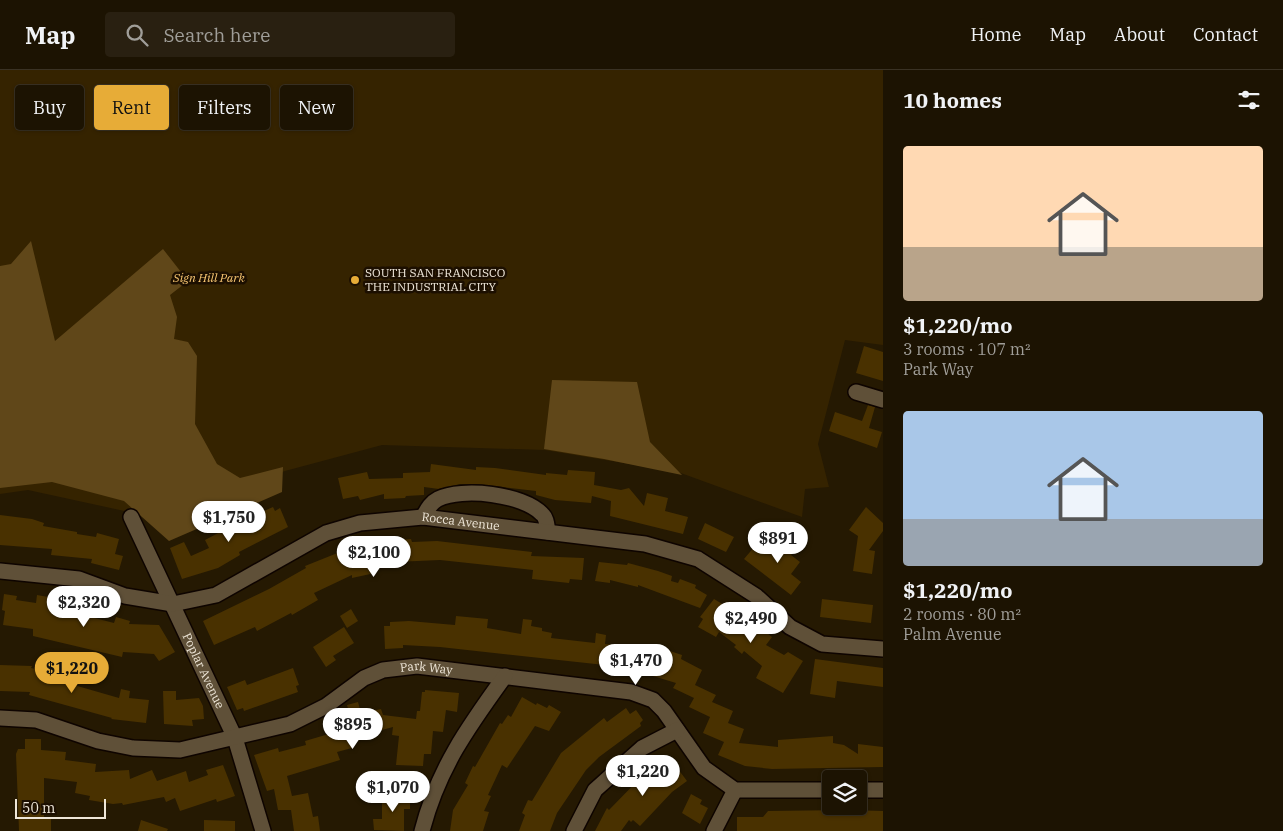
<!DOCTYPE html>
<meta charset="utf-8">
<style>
:root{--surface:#1c1302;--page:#292011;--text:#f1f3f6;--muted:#a09e99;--line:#3a3224;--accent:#e7ac37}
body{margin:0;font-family:"IBM Plex Serif",serif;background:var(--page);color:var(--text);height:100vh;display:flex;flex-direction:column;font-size:19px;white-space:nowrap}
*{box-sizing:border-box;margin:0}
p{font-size:16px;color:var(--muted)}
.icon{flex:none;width:28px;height:28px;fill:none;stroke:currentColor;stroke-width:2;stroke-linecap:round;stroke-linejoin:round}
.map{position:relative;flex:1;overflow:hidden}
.side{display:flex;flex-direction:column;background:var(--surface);width:400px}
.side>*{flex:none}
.guide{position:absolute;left:15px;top:15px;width:475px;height:45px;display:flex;gap:10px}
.controls{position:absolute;left:822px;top:700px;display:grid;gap:10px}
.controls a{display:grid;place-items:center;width:45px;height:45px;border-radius:5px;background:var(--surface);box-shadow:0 1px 4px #0004,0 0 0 1px var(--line);font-size:25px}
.scale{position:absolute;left:15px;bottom:12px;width:91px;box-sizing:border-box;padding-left:5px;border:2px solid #eee6d8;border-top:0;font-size:14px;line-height:18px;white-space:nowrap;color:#eee6d8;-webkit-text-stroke:4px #1c0f00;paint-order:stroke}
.price{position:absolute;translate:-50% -42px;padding:0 11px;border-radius:18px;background:#fff;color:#222;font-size:16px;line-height:32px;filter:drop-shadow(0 1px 2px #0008)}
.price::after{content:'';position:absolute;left:50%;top:30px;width:15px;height:11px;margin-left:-8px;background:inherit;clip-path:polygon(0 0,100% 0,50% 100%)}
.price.selected{background:var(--accent);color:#111}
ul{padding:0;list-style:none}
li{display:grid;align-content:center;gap:10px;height:265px;padding:0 20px}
li span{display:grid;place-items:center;height:155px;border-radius:5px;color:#555}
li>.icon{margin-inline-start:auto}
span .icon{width:90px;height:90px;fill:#fffc;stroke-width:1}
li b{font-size:21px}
h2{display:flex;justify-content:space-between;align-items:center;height:60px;padding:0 20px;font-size:21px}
.pill{padding:0 18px;border-radius:5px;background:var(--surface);box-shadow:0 1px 4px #0004,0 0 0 1px var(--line);font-size:18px;line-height:45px}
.pill.selected{background:var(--accent);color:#111}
header{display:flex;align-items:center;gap:30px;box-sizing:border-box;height:70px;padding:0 25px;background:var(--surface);border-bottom:1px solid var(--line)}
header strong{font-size:24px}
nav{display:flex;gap:28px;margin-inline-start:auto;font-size:18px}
.search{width:350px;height:45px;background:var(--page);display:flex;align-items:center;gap:12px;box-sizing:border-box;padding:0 18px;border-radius:5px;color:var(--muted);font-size:19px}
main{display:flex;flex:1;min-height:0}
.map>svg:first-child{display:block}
.green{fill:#352300}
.forest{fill:#604719}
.building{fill:#493100}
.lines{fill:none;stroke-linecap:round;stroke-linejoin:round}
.minor-casing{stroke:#0e0400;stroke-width:18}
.minor{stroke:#5f5038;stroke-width:15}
.poi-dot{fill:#e7ac37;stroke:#1c0f00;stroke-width:2}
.labels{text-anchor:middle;stroke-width:5;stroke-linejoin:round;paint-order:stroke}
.poi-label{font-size:12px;fill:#eee6d8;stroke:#1c0f00;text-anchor:start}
.park-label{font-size:12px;font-style:italic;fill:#f9c771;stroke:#1c0f00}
.street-label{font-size:12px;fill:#eee6d8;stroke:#1c0f00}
</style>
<header>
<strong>Map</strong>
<div class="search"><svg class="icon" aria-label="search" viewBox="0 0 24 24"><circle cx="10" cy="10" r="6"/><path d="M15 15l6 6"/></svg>Search here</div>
<nav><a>Home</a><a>Map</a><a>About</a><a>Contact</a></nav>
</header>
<main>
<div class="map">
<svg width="883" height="761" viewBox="0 0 883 761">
<rect width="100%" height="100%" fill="#251902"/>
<!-- green -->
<polygon class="green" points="0,0 883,0 883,275 845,270 818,374 829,417 805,419 802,447 678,402 545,380 382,375 285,401 152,447 28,420 0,424"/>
<!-- forest -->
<g class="forest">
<polygon points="31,171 55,271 163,179 188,211 170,225 177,247 174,269 188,272 197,286 195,354 217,394 240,408 283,397 282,422 169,471 124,431 52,412 0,418 0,196 11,194"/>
<polygon points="552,310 637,312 650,372 682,405 604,389 544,379"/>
</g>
<!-- building -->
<g class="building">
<polygon points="864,276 883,282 883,311 856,303"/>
<polygon points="868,335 875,337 869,358 882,362 877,378 829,361 835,342 862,351"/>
<polygon points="431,394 476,400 476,397 495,398 546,405 546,403 567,405 568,400 595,402 594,415 621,420 629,418 644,436 647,423 668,428 665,441 688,447 683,464 610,446 611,431 592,426 591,433 555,430 536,425 536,421 477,414 460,414 439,419 424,417 424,425 406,426 405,428 384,429 384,424 360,430 358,426 343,429 338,408 367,402 369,409 403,408 403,403 430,402"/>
<polygon points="273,437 275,441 280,438 288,457 239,482 240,485 218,498 182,509 170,478 184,472 191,486 209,478 205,470 222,461 224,464 244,454 240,446 250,441 253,446"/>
<polygon points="866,437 883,453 883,461 869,480 875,481 872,504 853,501 858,466 849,460"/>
<polygon points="0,445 32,449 44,453 43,456 77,462 77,464 96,467 97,463 119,469 115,484 123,486 119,500 91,493 92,489 51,485 52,479 0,475"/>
<polygon points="705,453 734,467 726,482 698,469"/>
<polygon points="787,464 800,474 791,485 800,492 791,504 801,512 791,525 744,489 755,476 764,482 769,479 773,483"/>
<polygon points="411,469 412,472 437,471 532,482 531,486 584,488 582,510 570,509 569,513 532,509 533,500 440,490 372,493 375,503 352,508 352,505 314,523 318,530 292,545 291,543 257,561 255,557 214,575 203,551 269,519 306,498 305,496 345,480 378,472"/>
<polygon points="599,492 627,495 628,493 658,501 672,506 671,511 678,513 680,509 696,515 695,518 707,525 700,538 638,515 638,517 610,510 610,513 595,511"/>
<polygon points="4,524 17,526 16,530 36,533 37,525 54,528 53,531 71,534 72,532 86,536 83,545 114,553 116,547 130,551 129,554 159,555 175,582 159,591 154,584 123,582 122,587 33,566 33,559 3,555 5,541 2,540"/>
<polygon points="714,529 724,535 726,532 737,539 772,567 766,575 784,585 788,582 803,591 783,623 756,608 762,596 744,581 742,584 734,577 736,575 719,562 716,567 698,557 703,549 700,547"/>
<polygon points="822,529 873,535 871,553 820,547"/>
<polygon points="351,539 358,551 347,558 340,546"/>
<polygon points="456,546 488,549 487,558 521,564 523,549 532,550 531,556 542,558 542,561 552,563 551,568 595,573 596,563 606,565 605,574 637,577 668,586 670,581 682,585 681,589 702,600 695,615 716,625 712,632 733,641 728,653 744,659 739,673 778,677 778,670 833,666 833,673 844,675 858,684 858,674 883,677 883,697 772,699 745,696 718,685 724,672 703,663 710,647 689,637 694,628 673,618 676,613 623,597 440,577 403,575 403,578 385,579 384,556 390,556 390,552 409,551 455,555"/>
<polygon points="344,557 354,573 333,586 336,590 326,597 313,577"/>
<polygon points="815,589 883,598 883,617 837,611 835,628 810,624"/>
<polygon points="0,595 32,596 31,598 54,603 53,609 119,628 121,619 130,621 129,628 149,630 146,653 111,649 112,648 29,625 30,622 0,621"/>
<polygon points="293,598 299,615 296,616 298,622 244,641 243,638 237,640 227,617 245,610 247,615"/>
<polygon points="425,620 459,623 457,642 446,640 443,662 433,661 431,684 424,684 423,696 396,695 399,666 392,665 393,657 349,669 352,678 337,682 340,690 287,706 292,726 308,723 313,747 318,746 320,761 294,761 291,740 278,740 274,719 267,721 254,685 278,678 279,682 306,675 305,671 339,661 337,655 351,650 347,635 358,632 361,643 381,639 383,645 416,649 417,641 420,641 422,622 425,622"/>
<polygon points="163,621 176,621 176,630 199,628 203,636 204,649 192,650 193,656 164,654"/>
<polygon points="522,627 536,635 537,633 547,638 549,635 561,642 549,661 535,656 507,698 502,695 488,725 491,726 484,741 489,742 483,761 450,761 453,740 468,715 465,713 473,696 475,697 500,653 502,654 508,645 511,647"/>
<polygon points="626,638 630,644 636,640 643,650 640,653 641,656 599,687 586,700 557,743 550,761 519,761 525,745 522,743 528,730 532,731 561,683 604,648 607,652"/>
<polygon points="25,669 41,669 41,680 66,682 65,690 96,694 95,702 129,700 130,709 152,700 157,711 186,701 189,712 208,705 206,700 223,695 235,726 217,732 216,729 180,741 175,728 166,732 164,727 123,735 122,733 113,734 89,730 90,726 75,723 77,712 44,708 44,749 51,749 51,761 19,761 16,684 18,679 25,679"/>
<polygon points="669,687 687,711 672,722 640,756 633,750 631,752 629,750 621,761 595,761 607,738 609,740 647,701"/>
<polygon points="410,724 410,739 404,739 404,761 374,760 373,749 382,749 382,725"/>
<polygon points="691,724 702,730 700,734 708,738 700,754 682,743"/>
<polygon points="848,740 883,741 883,761 737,761 737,747 763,747 768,741"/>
<polygon points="141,750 168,759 167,761 138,761"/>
<polygon points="204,750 235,751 235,761 204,761"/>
</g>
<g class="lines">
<!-- minor casing -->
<g class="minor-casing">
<g id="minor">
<polyline points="856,322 883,330"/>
<path id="s1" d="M131,447l104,221 28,93"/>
<path d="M423,447c4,-7 7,-14 15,-18 24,-12 85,-5 104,15 5,4 5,13 6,18"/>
<path id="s2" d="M0,501l79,8 46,17 48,8 43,-9 110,-62 34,-10 63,-6 222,27 53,15 58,37 34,31 32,17 61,5"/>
<path id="s3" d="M0,648l36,2 62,21 35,7 47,2 110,-26 36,-18 38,-28 19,-8 34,-4 214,26 22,8 11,11 40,57 31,22h96"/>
<polyline points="859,720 883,720"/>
<path d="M422,761c16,-62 46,-104 83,-155"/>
<polyline points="574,761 595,720 642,678 677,660"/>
<polyline points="714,761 735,720"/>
</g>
</g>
<!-- minor -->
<use href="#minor" class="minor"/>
</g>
<!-- markers -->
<circle class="poi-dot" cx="355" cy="210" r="5"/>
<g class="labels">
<!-- poi labels -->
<g class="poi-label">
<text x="365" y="207">SOUTH SAN FRANCISCO<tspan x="365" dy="14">THE INDUSTRIAL CITY</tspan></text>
</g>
<!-- park labels -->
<g class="park-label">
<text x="209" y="212">Sign Hill Park</text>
</g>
<!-- street labels -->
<g class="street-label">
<text dy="4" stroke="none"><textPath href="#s2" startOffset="484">Rocca Avenue</textPath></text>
<text dy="4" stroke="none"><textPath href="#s3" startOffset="449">Park Way</textPath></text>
<text dy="4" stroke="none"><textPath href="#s1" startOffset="170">Poplar Avenue</textPath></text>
</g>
</g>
</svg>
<div class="controls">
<a><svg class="icon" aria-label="layers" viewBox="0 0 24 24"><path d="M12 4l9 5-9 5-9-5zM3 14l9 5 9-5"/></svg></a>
</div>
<div class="scale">50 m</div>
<b class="price" style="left:229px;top:473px">$1,750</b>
<b class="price" style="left:778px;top:494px">$891</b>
<b class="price" style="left:374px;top:508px">$2,100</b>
<b class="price" style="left:84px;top:558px">$2,320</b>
<b class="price" style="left:751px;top:574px">$2,490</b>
<b class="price" style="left:636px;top:616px">$1,470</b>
<b class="price selected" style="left:72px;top:624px">$1,220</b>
<b class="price" style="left:353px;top:680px">$895</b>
<b class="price" style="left:643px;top:727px">$1,220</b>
<b class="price" style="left:393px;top:743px">$1,070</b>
<div class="guide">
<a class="pill">Buy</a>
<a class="pill selected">Rent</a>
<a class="pill">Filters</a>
<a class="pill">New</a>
</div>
</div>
<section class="side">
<h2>10 homes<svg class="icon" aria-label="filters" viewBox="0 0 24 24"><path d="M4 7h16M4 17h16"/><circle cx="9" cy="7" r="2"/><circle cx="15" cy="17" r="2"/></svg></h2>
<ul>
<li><span style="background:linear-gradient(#ffd9b3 65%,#b9a48a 0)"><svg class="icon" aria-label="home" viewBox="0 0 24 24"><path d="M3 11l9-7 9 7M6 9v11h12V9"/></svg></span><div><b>$1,220/mo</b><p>3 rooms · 107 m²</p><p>Park Way</p></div></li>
<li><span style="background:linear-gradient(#a9c7e8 70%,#9aa5b1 0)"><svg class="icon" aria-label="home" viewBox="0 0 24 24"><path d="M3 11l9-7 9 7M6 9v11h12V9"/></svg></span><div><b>$1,220/mo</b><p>2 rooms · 80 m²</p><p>Palm Avenue</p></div></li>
</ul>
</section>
</main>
